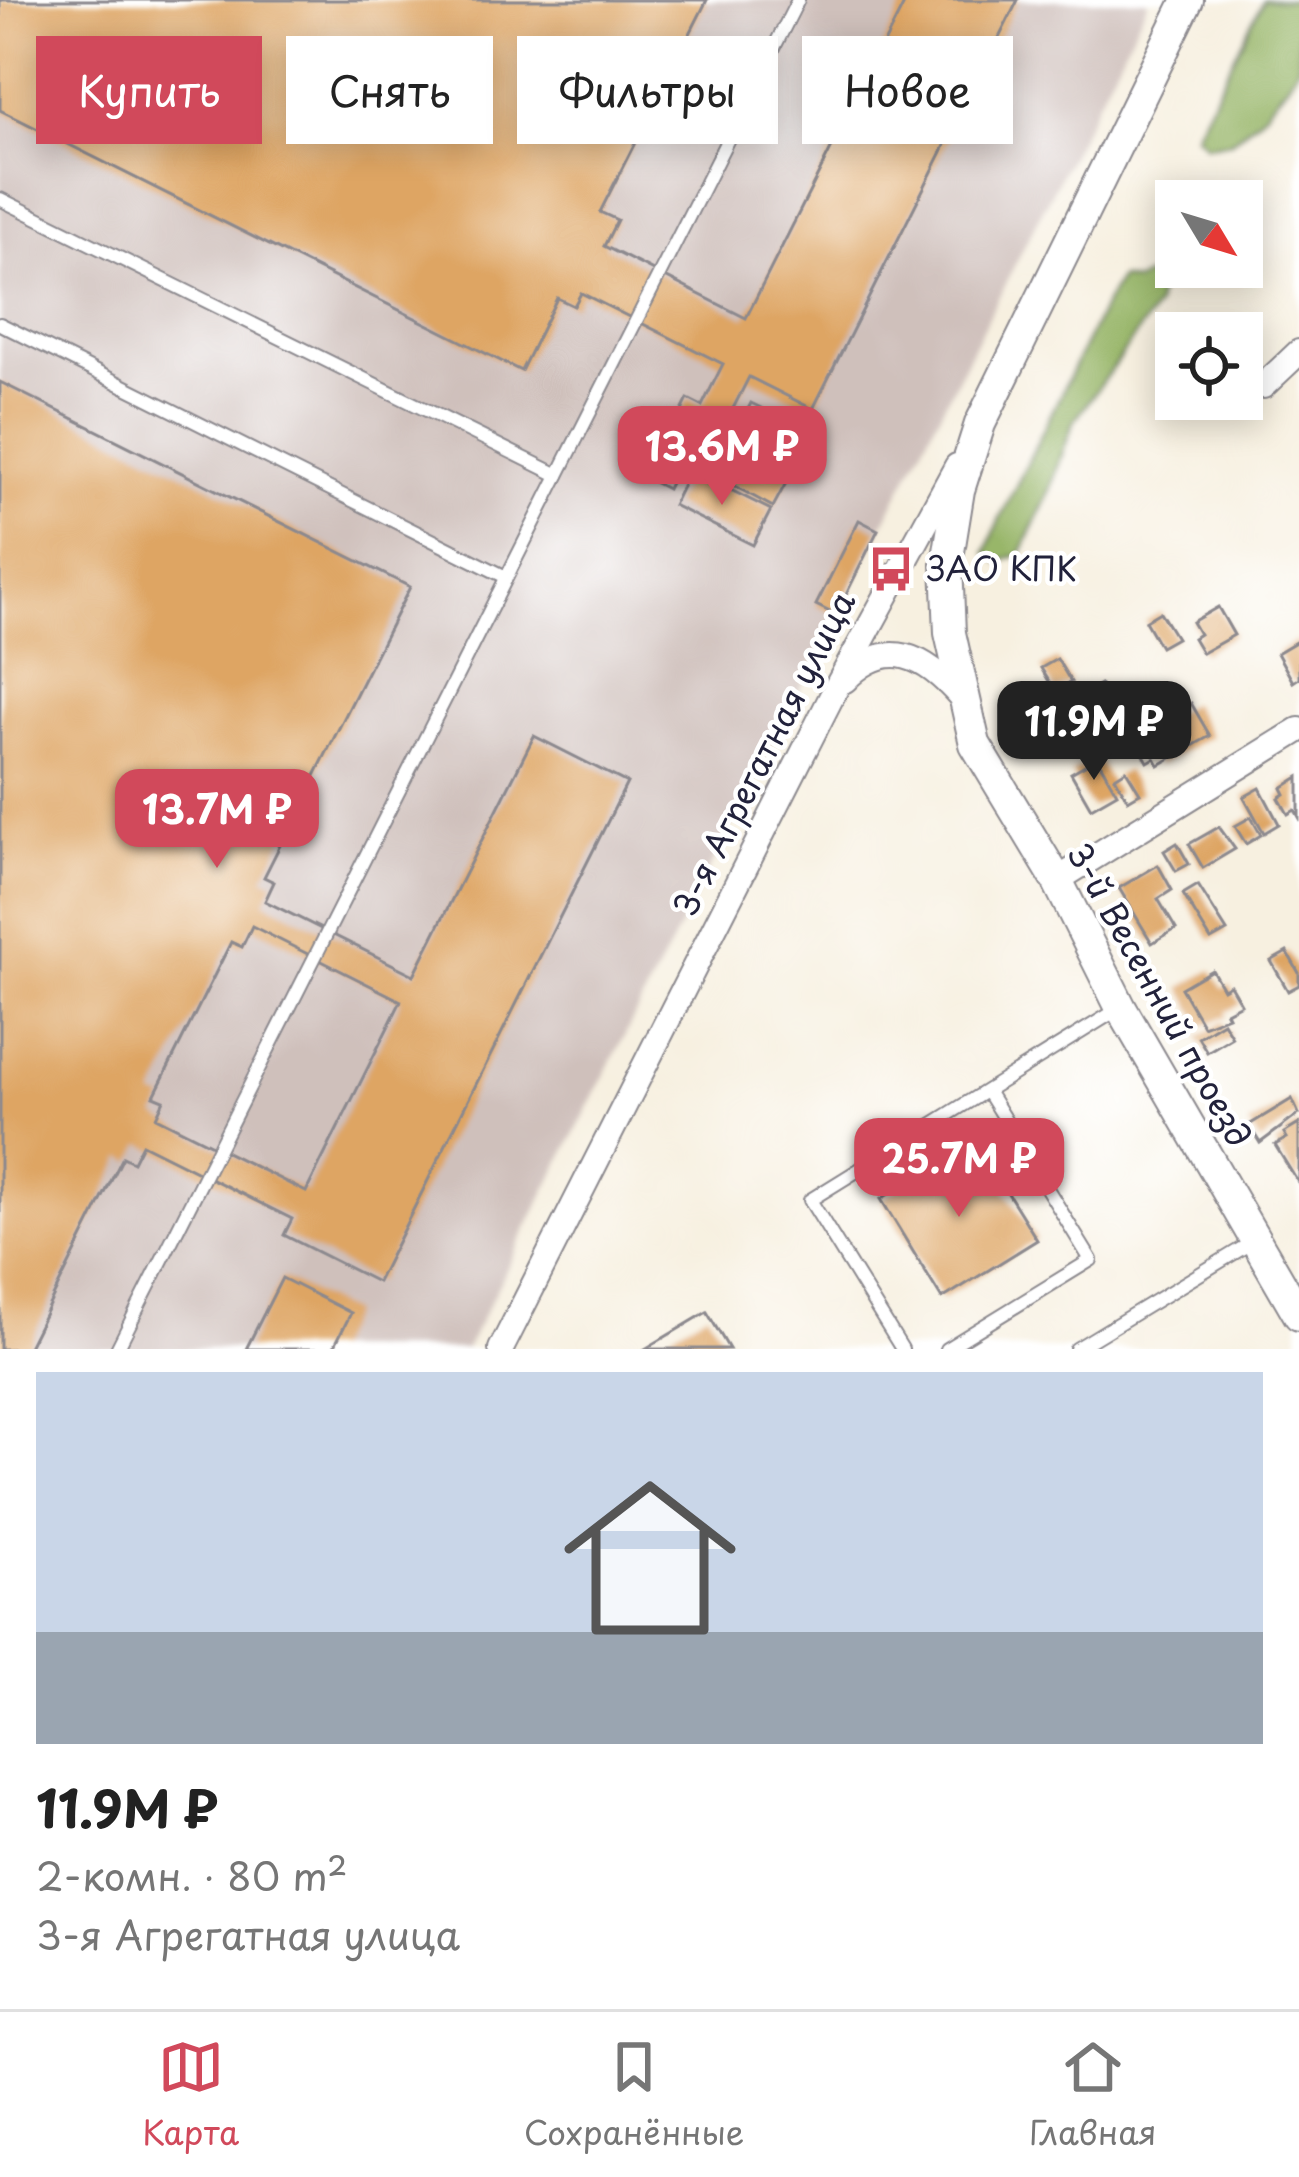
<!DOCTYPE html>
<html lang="ru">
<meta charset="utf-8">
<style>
:root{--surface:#fff;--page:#f6f6f6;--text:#222;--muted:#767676;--line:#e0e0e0;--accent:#d1495b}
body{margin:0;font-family:"Playpen Sans",sans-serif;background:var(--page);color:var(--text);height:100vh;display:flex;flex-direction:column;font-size:45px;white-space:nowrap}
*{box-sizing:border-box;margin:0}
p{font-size:39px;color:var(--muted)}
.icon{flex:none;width:66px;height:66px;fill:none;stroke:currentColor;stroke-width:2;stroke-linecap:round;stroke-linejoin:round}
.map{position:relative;height:1349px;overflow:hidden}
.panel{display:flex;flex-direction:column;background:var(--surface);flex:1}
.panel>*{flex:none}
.guide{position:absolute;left:36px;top:36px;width:1227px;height:108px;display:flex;gap:24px}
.needle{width:78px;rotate:128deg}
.fabs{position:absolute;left:1155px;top:180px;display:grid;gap:24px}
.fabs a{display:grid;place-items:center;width:108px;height:108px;border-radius:0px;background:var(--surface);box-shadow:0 6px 30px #0003;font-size:60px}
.price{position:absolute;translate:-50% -102px;padding:0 27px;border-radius:24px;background:var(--accent);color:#fff;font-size:39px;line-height:78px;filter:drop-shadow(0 3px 6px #0008)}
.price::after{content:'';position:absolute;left:50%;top:72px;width:36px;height:27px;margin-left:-18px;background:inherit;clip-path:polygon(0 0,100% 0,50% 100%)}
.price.on{background:#222;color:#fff}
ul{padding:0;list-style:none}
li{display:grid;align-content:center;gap:24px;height:636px;padding:0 36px}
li+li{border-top:3px solid var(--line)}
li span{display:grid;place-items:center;height:372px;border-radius:0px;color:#555}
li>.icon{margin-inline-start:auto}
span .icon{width:216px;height:216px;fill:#fffc;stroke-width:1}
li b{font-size:51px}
.tag{padding:0 42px;border-radius:0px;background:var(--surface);box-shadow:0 6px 30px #0003;font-size:42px;line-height:108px}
.tag.on{background:var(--accent);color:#fff}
.tab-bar{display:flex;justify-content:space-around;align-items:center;height:168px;border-top:3px solid var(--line);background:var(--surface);font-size:33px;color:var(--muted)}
.tab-bar a{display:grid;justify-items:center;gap:6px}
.tab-bar .on{color:var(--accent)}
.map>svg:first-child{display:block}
.industrial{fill:#cfc0bb}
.forest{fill:#98b669;stroke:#5d6c52;stroke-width:3}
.building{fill:#dea563;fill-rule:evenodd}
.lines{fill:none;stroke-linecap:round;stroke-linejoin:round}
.service-casing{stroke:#8c898e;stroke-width:16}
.minor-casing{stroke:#8c898e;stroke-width:28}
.tertiary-casing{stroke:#8c898e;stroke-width:34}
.service{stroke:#fff;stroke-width:12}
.minor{stroke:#fff;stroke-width:24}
.tertiary{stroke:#fff;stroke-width:30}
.labels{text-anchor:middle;stroke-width:9;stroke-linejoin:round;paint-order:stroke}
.poi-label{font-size:33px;fill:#22223b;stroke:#fff;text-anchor:start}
.street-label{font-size:33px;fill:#22223b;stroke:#fff}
</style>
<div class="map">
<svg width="1299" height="1349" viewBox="0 0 1299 1349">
<rect width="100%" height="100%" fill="#fff"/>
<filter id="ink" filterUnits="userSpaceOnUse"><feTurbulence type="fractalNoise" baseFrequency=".00833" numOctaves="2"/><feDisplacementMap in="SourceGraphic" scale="24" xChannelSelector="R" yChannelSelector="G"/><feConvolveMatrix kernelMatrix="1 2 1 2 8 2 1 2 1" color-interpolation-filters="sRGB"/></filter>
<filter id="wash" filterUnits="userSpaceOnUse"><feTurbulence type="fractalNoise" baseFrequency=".004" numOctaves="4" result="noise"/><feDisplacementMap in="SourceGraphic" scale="48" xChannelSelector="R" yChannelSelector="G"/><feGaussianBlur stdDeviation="2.7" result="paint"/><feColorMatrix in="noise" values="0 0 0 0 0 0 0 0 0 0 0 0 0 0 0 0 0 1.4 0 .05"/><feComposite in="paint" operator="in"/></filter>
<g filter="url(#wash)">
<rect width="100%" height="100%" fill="#f7f0e0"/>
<!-- industrial -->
<polygon class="industrial" points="0,0 1149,0 466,1349 0,1349"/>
<!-- forest -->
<g class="forest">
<polygon points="1263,0 1299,0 1299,65 1288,83 1260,117 1230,142 1206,145 1195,134"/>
<polygon points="1145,276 1160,280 1156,307 1073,423 1049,493 1021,554 1000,562 986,553 998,523 1102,309 1119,279 1135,282"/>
</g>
<g id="blocks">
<!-- building -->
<g class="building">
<polygon points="0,0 707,0 600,212 617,220 604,246 746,318 906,0 1018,0 813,409 749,377 721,432 700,422 667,489 648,479 688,399 702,406 723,364 581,293 574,306 557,298 521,371 0,110"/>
<path d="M0,382l410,205 -146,290 10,5 -9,19 149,74 120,-239 93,47 -250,499 -93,-47 8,-16 -150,-75 -9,18 -10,-5 -96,192h-27zM252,926l149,75 -95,191 -150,-75 8,-17 -10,-4 77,-154 11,5z"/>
<polygon points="751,403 811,432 794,467 734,437"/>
<polygon points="745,445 793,470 773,507 714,475 726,452 738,458"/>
<polygon points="690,470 771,510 753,545 673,505"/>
<polygon points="859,520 878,530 836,615 816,605"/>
<polygon points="1218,607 1234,635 1202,653 1193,638 1199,634 1192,622"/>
<polygon points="1160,612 1176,638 1160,647 1145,621"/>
<polygon points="1299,640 1299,678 1293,682 1277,653"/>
<polygon points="1057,659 1071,682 1055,691 1041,668"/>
<polygon points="1100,684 1113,706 1097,715 1084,693"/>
<polygon points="1084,696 1094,712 1074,724 1065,707"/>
<polygon points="1191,703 1210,736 1159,765 1155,758 1148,762 1128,727 1150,714 1155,724"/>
<polygon points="1097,758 1117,793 1091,808 1071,773"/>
<polygon points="1126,770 1140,793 1128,800 1115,777"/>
<polygon points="1299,777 1299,817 1295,810 1288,814 1279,798 1285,794 1282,788"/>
<polygon points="1260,788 1279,824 1264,833 1244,797"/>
<polygon points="1251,817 1261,835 1246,844 1235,826"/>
<polygon points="1219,827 1235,849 1203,868 1189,844"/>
<polygon points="1177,843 1189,864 1176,871 1164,851"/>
<polygon points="1158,865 1172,890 1158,899 1176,929 1152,943 1119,888"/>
<polygon points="1198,885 1227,931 1211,940 1183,894"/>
<polygon points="1287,952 1299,973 1299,985 1288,991 1271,961"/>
<polygon points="1212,970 1223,989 1230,985 1241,1004 1226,1012 1228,1016 1203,1026 1181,988"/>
<polygon points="1223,1022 1232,1037 1207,1052 1198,1037"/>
<polygon points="1292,1099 1299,1114 1260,1143 1249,1125"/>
<polygon points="1299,1124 1299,1184 1275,1145 1287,1138 1284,1133"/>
<polygon points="975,1140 1037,1240 942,1299 881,1199"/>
<polygon points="282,1278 351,1313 333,1349 246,1349"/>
<polygon points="707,1312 729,1349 645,1349"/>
</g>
</g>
</g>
<g filter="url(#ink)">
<use href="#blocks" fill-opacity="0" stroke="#8c898e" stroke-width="3"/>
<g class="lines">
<!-- service casing -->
<g class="service-casing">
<g id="service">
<polyline points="0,199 558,475"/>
<polyline points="0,324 506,577"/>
<polyline points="117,1349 798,0"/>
<polyline points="902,1349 810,1200 1120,1008"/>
<polyline points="946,1349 1091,1260 987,1091"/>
<polyline points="1076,1349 1254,1241"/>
</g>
</g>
<!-- minor casing -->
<g class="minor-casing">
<g id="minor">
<polyline points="1263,386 1299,352"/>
<path d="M845,680c43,-45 81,-23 116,17"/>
<polyline points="1057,880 1299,730"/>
<polyline points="501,1349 835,690 957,466"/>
</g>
</g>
<!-- tertiary casing -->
<g class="tertiary-casing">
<polyline id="tertiary" points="1188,0 980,424 959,490 947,564 950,633 975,744 1057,880 1121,1008 1299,1315"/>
</g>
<!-- service -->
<use href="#service" class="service"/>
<!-- minor -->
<use href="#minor" class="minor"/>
<!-- tertiary -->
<use href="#tertiary" class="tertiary"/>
</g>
</g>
<!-- icons -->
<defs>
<g id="bus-bare" transform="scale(3.6)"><path d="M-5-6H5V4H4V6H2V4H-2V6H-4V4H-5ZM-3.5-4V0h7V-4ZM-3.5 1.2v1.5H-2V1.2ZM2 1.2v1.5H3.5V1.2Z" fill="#d1495b" stroke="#fff" stroke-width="2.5" paint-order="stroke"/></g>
</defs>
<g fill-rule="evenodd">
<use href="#bus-bare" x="891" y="569"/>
</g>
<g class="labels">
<!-- poi labels -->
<g class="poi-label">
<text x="927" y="581">ЗАО КПК</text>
</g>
<!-- street labels -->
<g class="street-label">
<text transform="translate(764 754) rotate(-63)" y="12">3-я Агрегатная улица</text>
<text transform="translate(1159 995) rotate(61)" y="12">3-й Весенний проезд</text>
</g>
</g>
</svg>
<div class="fabs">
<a><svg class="needle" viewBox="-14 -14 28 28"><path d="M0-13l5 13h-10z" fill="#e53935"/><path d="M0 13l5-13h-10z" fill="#767676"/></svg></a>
<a><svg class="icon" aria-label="locate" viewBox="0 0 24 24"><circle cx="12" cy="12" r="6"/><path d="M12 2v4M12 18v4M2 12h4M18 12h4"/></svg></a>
</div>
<b class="price" style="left:722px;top:508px">13.6M ₽</b>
<b class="price on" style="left:1094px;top:783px">11.9M ₽</b>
<b class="price" style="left:217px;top:871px">13.7M ₽</b>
<b class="price" style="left:959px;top:1220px">25.7M ₽</b>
<div class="guide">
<a class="tag on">Купить</a>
<a class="tag">Снять</a>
<a class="tag">Фильтры</a>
<a class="tag">Новое</a>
</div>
</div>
<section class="panel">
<ul>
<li><span style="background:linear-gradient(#c9d6e8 70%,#9aa5b1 0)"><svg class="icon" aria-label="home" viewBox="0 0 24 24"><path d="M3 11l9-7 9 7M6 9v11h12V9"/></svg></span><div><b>11.9M ₽</b><p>2-комн. · 80 m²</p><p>3-я Агрегатная улица</p></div></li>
</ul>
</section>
<nav class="tab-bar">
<a class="on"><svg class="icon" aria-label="map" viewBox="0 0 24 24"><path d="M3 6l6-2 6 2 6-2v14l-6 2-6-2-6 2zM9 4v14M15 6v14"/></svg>Карта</a>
<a><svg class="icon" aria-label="saved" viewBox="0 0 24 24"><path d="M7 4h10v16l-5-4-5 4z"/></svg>Сохранённые</a>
<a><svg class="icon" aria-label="home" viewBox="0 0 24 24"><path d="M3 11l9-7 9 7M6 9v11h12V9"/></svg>Главная</a>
</nav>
